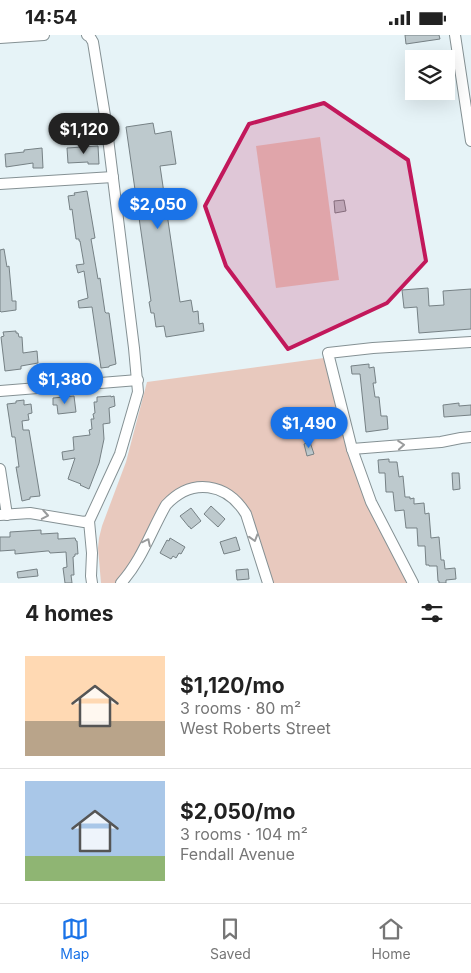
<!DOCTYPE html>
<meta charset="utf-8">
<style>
:root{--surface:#fff;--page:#f2f2f2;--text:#222;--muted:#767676;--line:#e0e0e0;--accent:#1a73e8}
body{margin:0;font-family:Inter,sans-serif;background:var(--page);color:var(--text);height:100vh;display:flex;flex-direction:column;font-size:19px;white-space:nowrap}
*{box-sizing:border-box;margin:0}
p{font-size:16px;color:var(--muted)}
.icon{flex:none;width:28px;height:28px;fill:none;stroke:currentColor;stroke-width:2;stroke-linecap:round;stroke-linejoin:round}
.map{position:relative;height:548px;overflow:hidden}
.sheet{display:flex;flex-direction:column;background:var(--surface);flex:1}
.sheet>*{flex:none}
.tools{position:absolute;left:405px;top:15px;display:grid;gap:10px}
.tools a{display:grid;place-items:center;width:50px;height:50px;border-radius:0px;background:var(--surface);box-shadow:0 5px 20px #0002;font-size:25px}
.price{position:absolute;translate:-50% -42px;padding:0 11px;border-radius:18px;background:var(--accent);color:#fff;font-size:16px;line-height:32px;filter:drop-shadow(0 1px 2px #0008)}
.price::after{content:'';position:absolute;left:50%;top:30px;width:15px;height:11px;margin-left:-8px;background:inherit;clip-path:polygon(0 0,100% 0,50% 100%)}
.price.selected{background:#222;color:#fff}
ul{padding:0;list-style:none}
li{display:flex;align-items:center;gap:15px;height:125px;padding:0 25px}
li+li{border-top:1px solid var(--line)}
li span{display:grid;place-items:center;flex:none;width:140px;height:100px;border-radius:0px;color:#555}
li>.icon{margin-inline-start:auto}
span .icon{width:60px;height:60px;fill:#fffc;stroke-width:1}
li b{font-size:21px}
h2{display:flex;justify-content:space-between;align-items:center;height:60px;padding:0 25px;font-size:21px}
.status{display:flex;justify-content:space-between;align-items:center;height:35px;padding:0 25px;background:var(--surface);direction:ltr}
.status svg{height:14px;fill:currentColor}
.menu{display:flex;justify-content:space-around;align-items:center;height:70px;border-top:1px solid var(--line);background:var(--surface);font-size:14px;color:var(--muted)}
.menu a{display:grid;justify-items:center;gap:2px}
.menu .selected{color:var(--accent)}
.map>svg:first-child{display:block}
.green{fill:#e8c9be}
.building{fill:#bdc9cd;stroke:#768185}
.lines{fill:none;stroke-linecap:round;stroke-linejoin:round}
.minor-casing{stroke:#859194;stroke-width:12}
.minor{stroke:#fff;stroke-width:10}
.oneway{stroke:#999b9c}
.marked{fill:#c2185b;fill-opacity:0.2;stroke:#c2185b;stroke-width:4;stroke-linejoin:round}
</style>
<div class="status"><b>14:54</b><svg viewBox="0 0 49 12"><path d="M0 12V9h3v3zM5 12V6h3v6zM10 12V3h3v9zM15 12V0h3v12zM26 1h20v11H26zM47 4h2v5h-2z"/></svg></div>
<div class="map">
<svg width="471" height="548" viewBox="0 0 471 548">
<rect width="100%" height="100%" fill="#e6f3f7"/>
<!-- green -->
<g class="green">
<polygon points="320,102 339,245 276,253 256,111"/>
<polygon points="324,323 348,418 410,548 273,548 249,479 224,454 179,454 125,537 115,548 101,548 98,513 99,503 102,491 126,427 147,347"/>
</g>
<!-- building -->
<g class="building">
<polygon points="405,0 439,0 440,4 406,9"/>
<polygon points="153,88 155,99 171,96 176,129 160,131 180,267 191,265 193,277 198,276 199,289 203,288 204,296 166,302 164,291 156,292 154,278 151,278 149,267 151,266 126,92"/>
<polygon points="98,111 99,129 88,129 88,127 68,128 67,113"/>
<polygon points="42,113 43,133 33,133 33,128 6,132 5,119 24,117 24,115"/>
<polygon points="87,156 95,203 91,204 98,244 100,243 105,277 106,278 109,278 116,329 109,331 109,332 101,333 92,272 79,273 78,266 88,263 84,236 78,238 76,230 84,229 80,206 79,206 79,204 76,204 72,174 70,175 68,161 75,160 74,158"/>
<polygon points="344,165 346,176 335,178 334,166"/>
<polygon points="4,214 7,232 9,231 12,264 12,266 16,266 16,275 1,277 0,276 0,215"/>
<polygon points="428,253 429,271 444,270 443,256 471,254 471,294 419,298 417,272 404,273 402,255"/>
<polygon points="16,296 16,298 18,298 19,302 22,302 23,318 37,316 38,328 21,331 21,334 5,336 1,302 4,301 3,297"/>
<polygon points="369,329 369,333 374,332 376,348 373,348 375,362 379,362 381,381 387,381 388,394 366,397 360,339 352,339 351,331"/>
<polygon points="74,361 76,377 58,379 57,370 53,370 53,363"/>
<polygon points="111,361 111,362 114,361 115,371 109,373 110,388 103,389 104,404 99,428 89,454 80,450 81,449 68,444 75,423 63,425 62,417 74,415 73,402 90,400 89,395 92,394 91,384 94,384 93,379 95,378 94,367 97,367 97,362"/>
<polygon points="24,365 24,370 31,369 32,378 28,379 29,385 22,386 23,395 29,395 40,461 30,462 30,464 22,466 16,432 19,432 15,402 12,402 7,369 16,368 16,366"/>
<polygon points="459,368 459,371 471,370 471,380 444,382 443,370"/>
<polygon points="310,407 314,419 307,421 304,409"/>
<polygon points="389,424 389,427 397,427 399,442 403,441 405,462 410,462 410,464 414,463 414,469 424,468 425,479 429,478 431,503 439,502 441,525 444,525 445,534 455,533 456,544 446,545 446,548 439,548 439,546 438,546 437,531 429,531 429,530 426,530 425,511 418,511 417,493 406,493 404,475 395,476 393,457 386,457 385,438 379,438 378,425"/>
<polygon points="452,438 459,438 460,454 453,455"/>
<polygon points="211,471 225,484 218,492 204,479"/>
<polygon points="191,473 201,486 191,494 190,492 189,492 180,481"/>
<polygon points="41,495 41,499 58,498 58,504 75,503 76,506 77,506 78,519 75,519 75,521 73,522 74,540 71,540 72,548 65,548 63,533 67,532 66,517 50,518 49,516 47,516 15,519 15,515 0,516 0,502 10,502 10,497"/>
<polygon points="236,502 240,515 224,519 220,507"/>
<polygon points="170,503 185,512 181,519 179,518 176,523 173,521 171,524 160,518 167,505 169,506"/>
<polygon points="37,534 38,541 18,543 17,537"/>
<polygon points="248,534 249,544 237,545 236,535"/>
</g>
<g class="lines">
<!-- minor casing -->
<g class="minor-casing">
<g id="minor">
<polyline points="87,0 90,2 93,7 106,87 134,313 138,357 120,419 89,486 92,518 91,541 92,548"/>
<polyline points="455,0 471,106"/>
<polyline points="0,3 44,0"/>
<polyline points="0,149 113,142"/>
<polyline points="0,356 138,345"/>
<polyline points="352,414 441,407 461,403 471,402"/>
<polyline points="0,434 7,480"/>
<polyline points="0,480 30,478 84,487 89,486"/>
<path d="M121,548c21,-23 30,-52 45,-78 26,-28 61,-22 80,9l22,69"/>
<polyline points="413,548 371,467 352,414 328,318 373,313 471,307"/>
</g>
</g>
<!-- minor -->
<use href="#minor" class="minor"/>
</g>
<!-- one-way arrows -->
<defs><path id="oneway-chevron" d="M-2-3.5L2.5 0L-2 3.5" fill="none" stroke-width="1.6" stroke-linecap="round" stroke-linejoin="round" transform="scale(1.25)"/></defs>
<g class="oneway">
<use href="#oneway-chevron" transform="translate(401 410) rotate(-5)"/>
<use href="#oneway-chevron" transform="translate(45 480) rotate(10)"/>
<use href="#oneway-chevron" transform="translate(254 503) rotate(73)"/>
<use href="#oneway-chevron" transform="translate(147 507) rotate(-64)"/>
</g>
<!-- marked area -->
<path class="marked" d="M324,68l84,57 18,101 -39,42 -99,46 -62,-83 -21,-60 44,-82z"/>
</svg>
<div class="tools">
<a><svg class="icon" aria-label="layers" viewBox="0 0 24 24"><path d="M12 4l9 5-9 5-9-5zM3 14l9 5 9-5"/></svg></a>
</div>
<b class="price selected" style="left:84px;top:120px">$1,120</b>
<b class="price" style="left:158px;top:195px">$2,050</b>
<b class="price" style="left:65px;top:370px">$1,380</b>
<b class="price" style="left:309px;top:414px">$1,490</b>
</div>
<section class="sheet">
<h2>4 homes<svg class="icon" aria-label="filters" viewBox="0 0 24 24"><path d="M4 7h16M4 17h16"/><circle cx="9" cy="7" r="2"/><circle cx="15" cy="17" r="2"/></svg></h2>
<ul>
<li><span style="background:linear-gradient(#ffd9b3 65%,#b9a48a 0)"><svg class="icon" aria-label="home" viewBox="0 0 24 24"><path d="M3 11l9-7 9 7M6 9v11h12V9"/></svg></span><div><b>$1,120/mo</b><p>3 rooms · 80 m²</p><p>West Roberts Street</p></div></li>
<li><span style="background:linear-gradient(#a9c7e8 75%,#8fb573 0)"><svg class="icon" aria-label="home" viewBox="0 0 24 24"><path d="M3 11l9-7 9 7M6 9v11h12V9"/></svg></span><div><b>$2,050/mo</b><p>3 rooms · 104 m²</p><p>Fendall Avenue</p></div></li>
</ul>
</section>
<nav class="menu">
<a class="selected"><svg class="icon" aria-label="map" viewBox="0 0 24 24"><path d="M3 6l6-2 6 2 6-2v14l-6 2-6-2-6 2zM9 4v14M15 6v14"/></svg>Map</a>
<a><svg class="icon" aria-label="saved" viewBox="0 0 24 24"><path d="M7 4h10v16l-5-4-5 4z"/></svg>Saved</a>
<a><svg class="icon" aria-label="home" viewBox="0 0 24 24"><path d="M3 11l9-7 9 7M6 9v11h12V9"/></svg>Home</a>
</nav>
